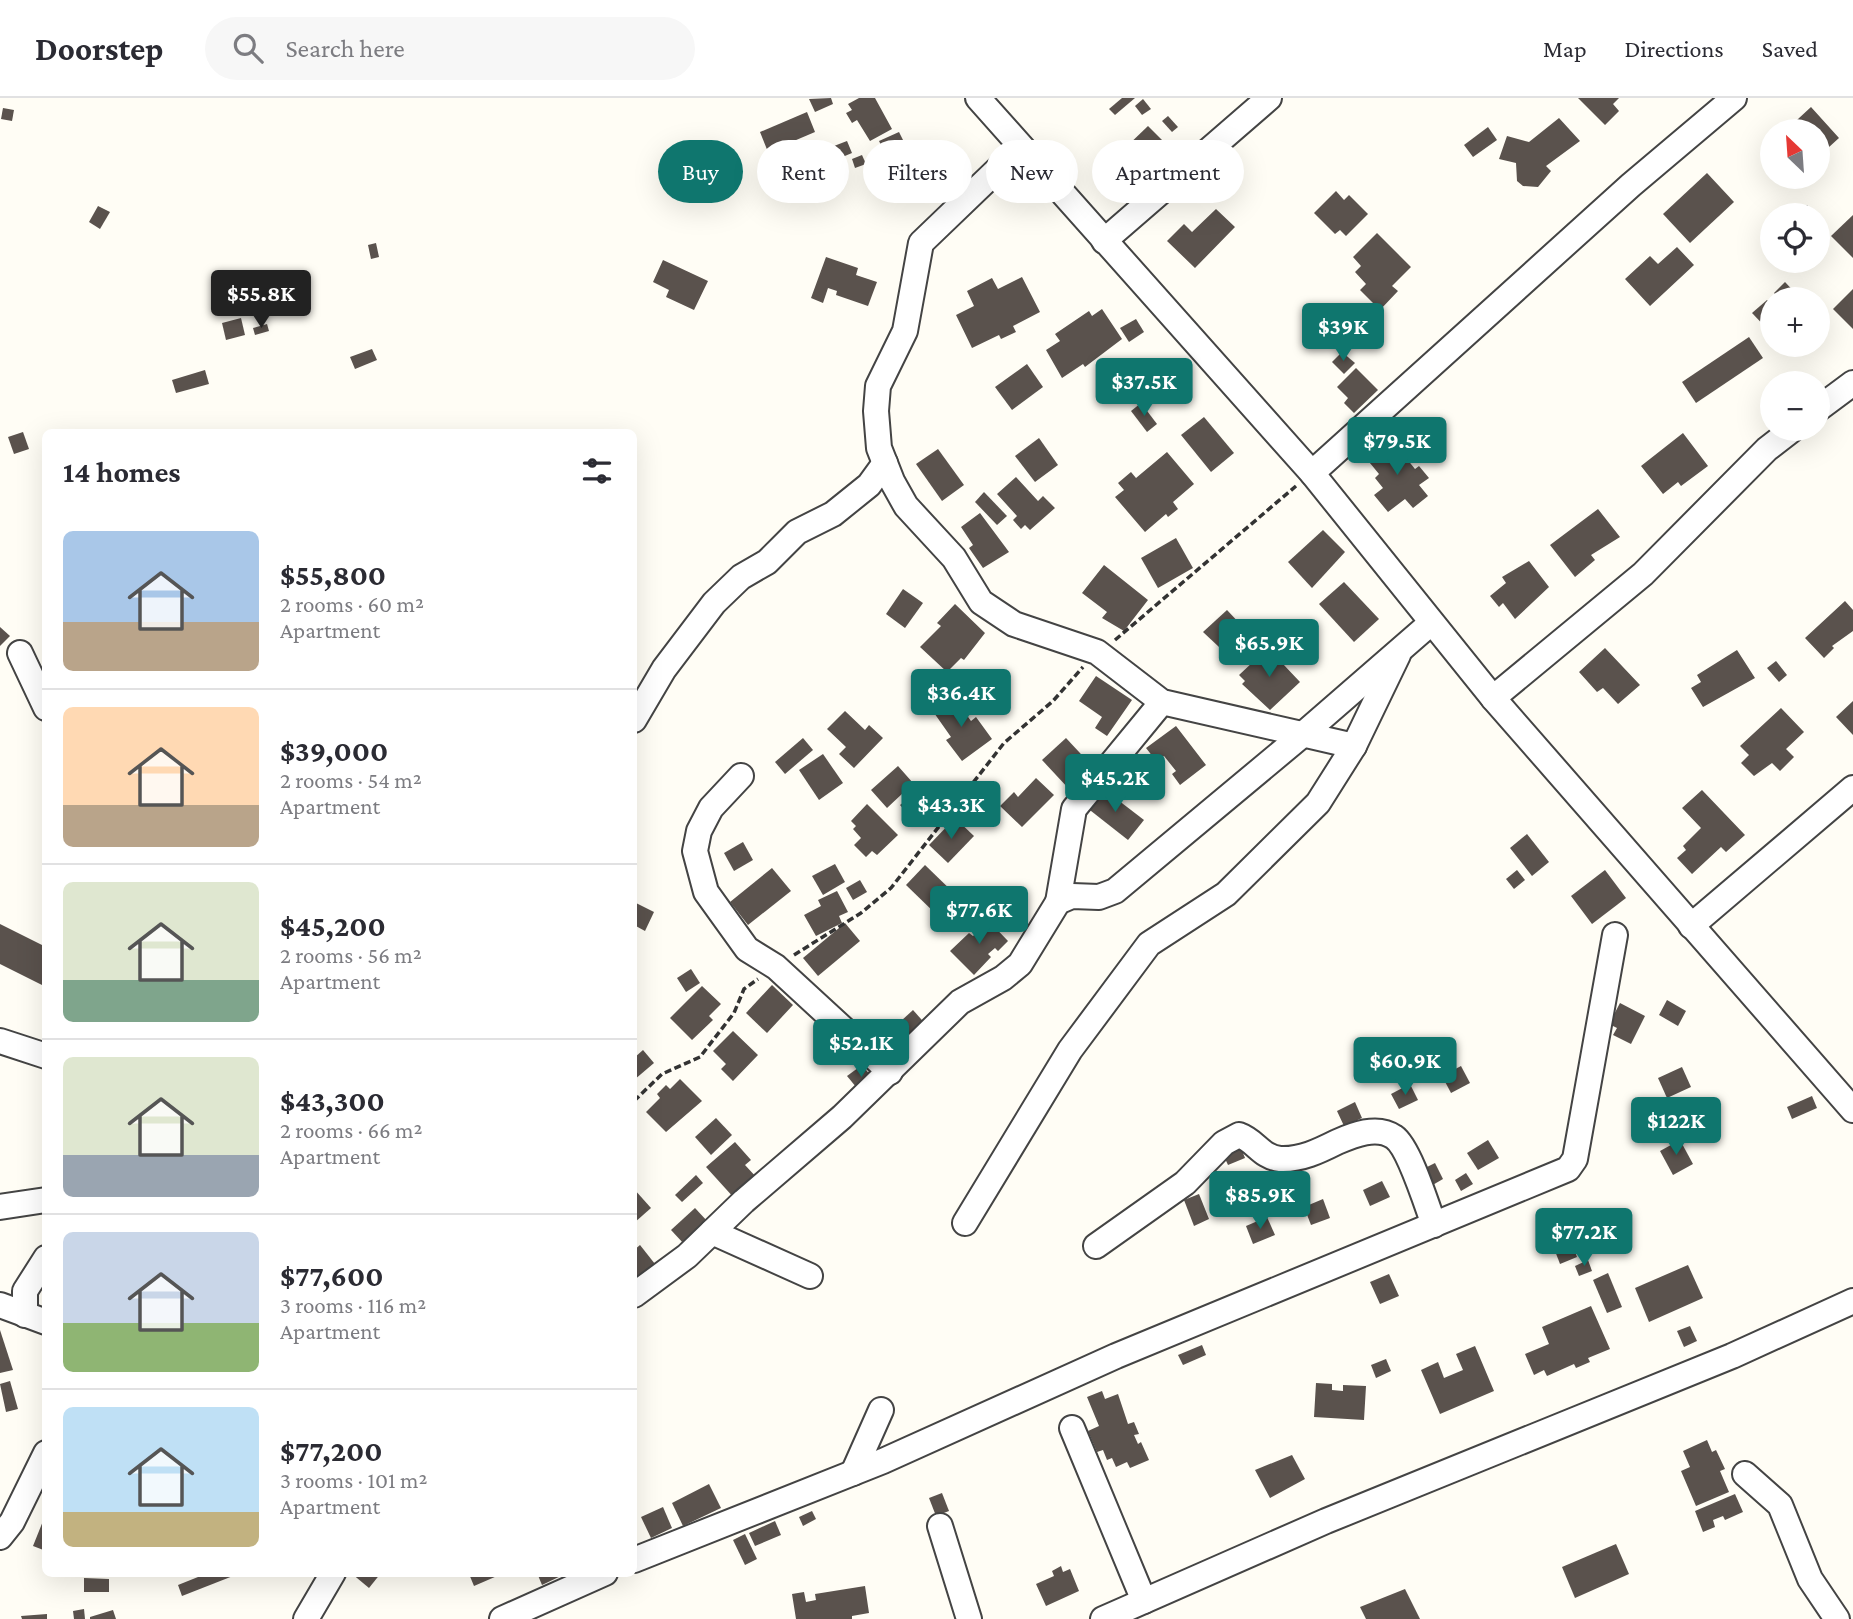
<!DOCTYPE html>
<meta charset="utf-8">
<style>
:root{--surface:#fff;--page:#f7f7f7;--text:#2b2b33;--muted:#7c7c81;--line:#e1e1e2;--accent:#0f766e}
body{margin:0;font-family:"Crimson Pro",serif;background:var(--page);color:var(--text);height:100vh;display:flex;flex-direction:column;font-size:26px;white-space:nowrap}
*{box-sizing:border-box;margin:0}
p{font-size:23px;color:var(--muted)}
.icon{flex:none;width:38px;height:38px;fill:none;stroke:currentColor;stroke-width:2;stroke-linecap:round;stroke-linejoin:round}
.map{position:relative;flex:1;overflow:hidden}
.drawer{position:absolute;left:42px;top:331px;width:595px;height:1148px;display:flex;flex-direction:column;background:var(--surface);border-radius:10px;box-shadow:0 7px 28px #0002}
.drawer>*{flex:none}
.hud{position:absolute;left:658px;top:42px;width:665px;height:63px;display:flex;gap:14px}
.needle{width:46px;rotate:335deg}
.controls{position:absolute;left:1760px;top:21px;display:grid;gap:14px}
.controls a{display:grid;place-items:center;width:70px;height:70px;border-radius:50%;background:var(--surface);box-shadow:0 7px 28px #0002;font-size:35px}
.price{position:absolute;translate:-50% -60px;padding:0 16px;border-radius:7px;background:var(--accent);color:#fff;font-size:23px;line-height:46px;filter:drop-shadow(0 2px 4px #0008)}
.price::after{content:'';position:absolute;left:50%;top:42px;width:21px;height:16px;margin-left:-10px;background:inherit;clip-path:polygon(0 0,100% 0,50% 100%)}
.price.active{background:#222;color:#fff}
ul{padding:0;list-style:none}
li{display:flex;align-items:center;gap:21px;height:175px;padding:0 21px}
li+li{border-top:2px solid var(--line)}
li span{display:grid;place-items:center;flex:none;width:196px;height:140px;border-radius:10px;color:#555}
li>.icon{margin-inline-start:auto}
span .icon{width:84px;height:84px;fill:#fffc;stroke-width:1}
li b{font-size:30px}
h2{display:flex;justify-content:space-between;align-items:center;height:84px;padding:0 21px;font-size:30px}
.pill{padding:0 24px;border-radius:32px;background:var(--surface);box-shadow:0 7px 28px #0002;font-size:24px;line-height:63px}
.pill.active{background:var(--accent);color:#fff}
header{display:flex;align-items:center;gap:42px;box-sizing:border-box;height:98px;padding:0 35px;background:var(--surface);border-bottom:2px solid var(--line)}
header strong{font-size:33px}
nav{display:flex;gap:38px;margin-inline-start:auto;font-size:24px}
.search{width:490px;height:63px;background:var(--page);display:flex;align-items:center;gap:18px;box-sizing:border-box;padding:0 24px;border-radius:38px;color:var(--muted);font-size:26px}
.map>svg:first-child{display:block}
.building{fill:#5a524d}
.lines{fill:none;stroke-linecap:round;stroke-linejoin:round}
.minor-casing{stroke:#444;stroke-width:28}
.path{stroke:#333;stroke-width:3.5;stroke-dasharray:7 3.5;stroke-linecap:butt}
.minor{stroke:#fff;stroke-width:24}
</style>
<header>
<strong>Doorstep</strong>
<div class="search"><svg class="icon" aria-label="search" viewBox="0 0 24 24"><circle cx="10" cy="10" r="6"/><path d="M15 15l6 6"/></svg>Search here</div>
<nav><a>Map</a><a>Directions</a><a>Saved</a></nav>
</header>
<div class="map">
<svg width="1853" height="1521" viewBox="0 0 1853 1521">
<rect width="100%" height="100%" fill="#fffdf5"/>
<!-- building -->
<g class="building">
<polygon points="831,0 833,6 815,14 809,1"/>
<polygon points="859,0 875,0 892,31 870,43 857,22 852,25 846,15 852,12 848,6"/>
<polygon points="1122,0 1135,0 1115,17 1109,11"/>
<polygon points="1578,0 1619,0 1613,6 1619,13 1605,27"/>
<polygon points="1143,1 1151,11 1142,17 1135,8"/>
<polygon points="1811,9 1839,40 1818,59 1818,33 1785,33"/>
<polygon points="3,10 14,12 12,23 1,21"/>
<polygon points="807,14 815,34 768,54 760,34"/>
<polygon points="1168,18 1178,29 1172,34 1162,23"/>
<polygon points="1559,20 1580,43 1546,68 1551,73 1538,89 1523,88 1517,83 1516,65 1499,61 1507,38 1529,44"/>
<polygon points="1148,28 1171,51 1120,100 1097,77"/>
<polygon points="1488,29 1497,42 1473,59 1464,47"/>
<polygon points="899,34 907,50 887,59 879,43"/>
<polygon points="847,43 852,55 840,60 834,48"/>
<polygon points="862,57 866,66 855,70 852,61"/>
<polygon points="1707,75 1734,104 1690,145 1663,116"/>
<polygon points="1336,93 1344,102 1349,97 1368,116 1346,138 1340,132 1335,136 1314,115"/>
<polygon points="1807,107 1816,117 1795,117"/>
<polygon points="98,108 110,114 100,131 89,124"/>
<polygon points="1216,111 1235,129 1195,170 1167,143 1184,126 1192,134"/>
<polygon points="1853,117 1853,160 1831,138"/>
<polygon points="1377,135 1411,169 1392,188 1398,193 1380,212 1360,192 1366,186 1355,174 1361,168 1353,159"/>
<polygon points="376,145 379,159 371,161 368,147"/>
<polygon points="1677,149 1694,167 1650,208 1625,181 1650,158 1658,166"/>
<polygon points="826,159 858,170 856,177 877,184 868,208 836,197 837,193 828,190 823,205 811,200"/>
<polygon points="663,162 708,183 694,212 666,199 669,192 653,184"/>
<polygon points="1022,179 1040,214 1013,228 1016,234 1001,241 999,237 972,250 956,217 974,208 967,193 992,180 998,191"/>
<polygon points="1785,184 1801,201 1779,201 1774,195"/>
<polygon points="1853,191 1853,231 1833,211"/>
<polygon points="1767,202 1773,208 1773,237 1752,215"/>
<polygon points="1102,211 1122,241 1085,269 1083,266 1062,280 1046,252 1060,243 1055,236 1089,213 1092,218"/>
<polygon points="241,220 245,237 226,242 222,225"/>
<polygon points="1136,221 1144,234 1129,244 1120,230"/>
<polygon points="267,226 269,233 255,237 253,230"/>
<polygon points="1749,239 1763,260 1696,305 1682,284"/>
<polygon points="372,251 377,262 355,271 350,259"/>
<polygon points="1342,254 1355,265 1344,276 1332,264"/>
<polygon points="1027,266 1043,289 1012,312 995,289"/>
<polygon points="1356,270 1378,292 1354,315 1344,305 1348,300 1337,289"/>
<polygon points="205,272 209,286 176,295 172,282"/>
<polygon points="1148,278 1157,290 1144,299 1135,287"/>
<polygon points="1141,305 1157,326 1147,334 1131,313"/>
<polygon points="1204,319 1234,355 1211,374 1181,337"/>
<polygon points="23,334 29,351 14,356 8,339"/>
<polygon points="1683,335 1708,368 1681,388 1678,384 1663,396 1641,368"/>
<polygon points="1039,340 1058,367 1035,384 1015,358"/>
<polygon points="1390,340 1415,371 1419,368 1429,380 1419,387 1428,398 1413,410 1405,401 1388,414 1374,397 1383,390 1375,380 1379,376 1365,359"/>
<polygon points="938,351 964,387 942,403 916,366"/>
<polygon points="1167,354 1194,386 1173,404 1178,411 1168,419 1166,416 1145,434 1115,399 1124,392 1118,385 1131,374 1136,380"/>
<polygon points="1016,379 1038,403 1043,398 1055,410 1030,432 1025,427 1021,431 1013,422 1017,418 997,396"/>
<polygon points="984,394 1007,418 997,427 975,404"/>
<polygon points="1598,411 1620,439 1591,457 1595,462 1575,479 1550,447"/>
<polygon points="980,415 1009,454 983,470 969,450 973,447 961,429"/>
<polygon points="1323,432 1345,454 1312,490 1288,464"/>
<polygon points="1176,440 1193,470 1158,490 1141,460"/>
<polygon points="1529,463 1549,489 1515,521 1503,505 1499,509 1490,498 1506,485 1502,479"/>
<polygon points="1104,467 1148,502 1124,533 1102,520 1107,514 1082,495"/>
<polygon points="1344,484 1379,521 1354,544 1319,506"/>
<polygon points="903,491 923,505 905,530 886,516"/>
<polygon points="1845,503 1853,512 1853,533 1832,548 1834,550 1824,560 1805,540"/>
<polygon points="955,506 985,535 964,562 961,560 947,574 920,549 941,528 937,525"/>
<polygon points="1227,512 1257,544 1235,564 1203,534"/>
<polygon points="0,529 10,538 0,548"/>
<polygon points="1268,550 1300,584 1270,612 1242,586 1245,583 1239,577"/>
<polygon points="1605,550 1640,587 1618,606 1603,590 1597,594 1579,574"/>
<polygon points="1737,552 1755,580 1703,609 1691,590 1701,584 1697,577"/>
<polygon points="1776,563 1787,577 1779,584 1767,570"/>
<polygon points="1096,578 1132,602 1107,638 1095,630 1102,619 1079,603"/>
<polygon points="953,598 971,623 976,619 992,641 962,663 946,642 951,639 932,612"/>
<polygon points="1853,603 1853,637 1836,619"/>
<polygon points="1781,610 1804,634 1786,651 1794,659 1780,673 1772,665 1754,678 1741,665 1749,657 1740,648"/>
<polygon points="845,613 865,632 869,627 883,640 854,670 839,656 846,649 827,631"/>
<polygon points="1176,628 1206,667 1180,687 1172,676 1176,673 1164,658 1157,664 1146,650"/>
<polygon points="803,640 813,652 785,676 775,664"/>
<polygon points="1066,640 1093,669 1069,691 1042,662"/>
<polygon points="823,656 843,685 819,702 799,672"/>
<polygon points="898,668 928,702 910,718 900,707 908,701 903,695 887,710 871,692"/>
<polygon points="1036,680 1054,697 1022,729 1000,708 1014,694 1018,699"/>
<polygon points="1101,689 1144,722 1128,742 1086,709"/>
<polygon points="1702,692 1745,737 1726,754 1721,749 1692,776 1677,760 1686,752 1683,748 1701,730 1682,710"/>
<polygon points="867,706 898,737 877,757 872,753 866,759 854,747 861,740 853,731 856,728 851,723"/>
<polygon points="955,720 974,738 948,765 929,747"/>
<polygon points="1527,736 1549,764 1532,778 1510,750"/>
<polygon points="743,744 753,762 734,773 724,755"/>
<polygon points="835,766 845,784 823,797 812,778"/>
<polygon points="925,767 958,799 939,819 906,787"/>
<polygon points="772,770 791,793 748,827 730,804"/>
<polygon points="1517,772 1525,782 1514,791 1506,781"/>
<polygon points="1605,772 1626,800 1592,826 1571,798"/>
<polygon points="860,782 867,794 853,802 846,790"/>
<polygon points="837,793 848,814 839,818 842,825 816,838 804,817 821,808 818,802"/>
<polygon points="634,804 654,814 645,833 634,827"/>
<polygon points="985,819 1008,843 998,853 995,850 988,856 991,859 974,877 950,853 969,835 973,838 978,833 974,830"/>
<polygon points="845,825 860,843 818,878 803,860"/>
<polygon points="0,826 46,849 46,889 0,866"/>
<polygon points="691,871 700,885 686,894 677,880"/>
<polygon points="772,887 793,907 767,935 746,915"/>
<polygon points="702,888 721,906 709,918 713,922 692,942 670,920"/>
<polygon points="1667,902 1686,913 1678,928 1659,917"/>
<polygon points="1620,905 1645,918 1631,946 1613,937 1617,930 1609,926"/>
<polygon points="913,912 929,930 892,963 876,946"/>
<polygon points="733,933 758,957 733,983 721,971 726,966 713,953"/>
<polygon points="643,952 654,965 634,982 634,960"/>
<polygon points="862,967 875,983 861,995 847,978"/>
<polygon points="1461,968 1470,985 1451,995 1442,978"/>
<polygon points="1682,969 1691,989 1667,1000 1658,980"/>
<polygon points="680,981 702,1003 666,1034 646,1014 660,1000 657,996 666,987 670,991"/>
<polygon points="1410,986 1418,1002 1399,1011 1391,996"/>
<polygon points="1812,998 1817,1010 1792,1021 1787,1009"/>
<polygon points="1355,1004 1362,1020 1344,1028 1337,1013"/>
<polygon points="716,1020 732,1037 711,1057 695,1039"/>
<polygon points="1488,1042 1499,1060 1478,1072 1467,1055"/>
<polygon points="1680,1042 1693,1066 1673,1077 1660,1053"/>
<polygon points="735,1044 751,1062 745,1067 758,1081 735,1101 706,1069"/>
<polygon points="1239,1045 1245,1060 1228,1067 1221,1052"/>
<polygon points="1435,1065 1443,1081 1424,1092 1415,1075"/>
<polygon points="1466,1075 1473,1086 1461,1093 1455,1082"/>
<polygon points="696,1077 703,1085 682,1104 675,1097"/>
<polygon points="1382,1083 1390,1099 1370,1108 1363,1092"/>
<polygon points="634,1091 651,1110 634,1125"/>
<polygon points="1199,1096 1209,1121 1194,1128 1184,1102"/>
<polygon points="1323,1101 1330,1120 1311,1127 1304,1109"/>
<polygon points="695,1110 708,1124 684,1146 671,1132"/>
<polygon points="1561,1117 1577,1159 1560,1166 1544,1124"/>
<polygon points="1267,1119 1275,1137 1253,1146 1246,1128"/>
<polygon points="640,1147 655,1166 634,1183 634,1152"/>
<polygon points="1588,1162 1592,1173 1579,1178 1575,1168"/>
<polygon points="1688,1167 1703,1200 1649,1224 1635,1190"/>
<polygon points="1608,1175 1622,1209 1607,1215 1593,1182"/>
<polygon points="1389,1176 1399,1198 1380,1206 1370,1184"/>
<polygon points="1591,1208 1610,1251 1588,1260 1590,1264 1576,1270 1574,1266 1547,1278 1544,1272 1534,1277 1525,1256 1549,1246 1542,1229"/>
<polygon points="1690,1228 1697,1243 1684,1249 1677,1233"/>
<polygon points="0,1232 13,1272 0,1275"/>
<polygon points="1202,1247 1206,1257 1183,1267 1178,1257"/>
<polygon points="1475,1248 1494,1293 1440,1316 1421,1272 1438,1264 1444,1280 1463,1272 1456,1256"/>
<polygon points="1386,1261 1391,1273 1376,1280 1371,1267"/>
<polygon points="10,1283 18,1311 6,1314 0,1286"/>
<polygon points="1316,1285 1332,1286 1332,1292 1343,1293 1343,1287 1366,1288 1364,1322 1314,1319"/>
<polygon points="1102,1293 1105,1301 1118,1296 1128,1326 1134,1324 1139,1336 1134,1337 1138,1346 1141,1344 1149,1362 1130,1370 1127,1364 1116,1369 1112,1360 1107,1362 1103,1352 1097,1354 1088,1333 1099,1328 1087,1299"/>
<polygon points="1707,1342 1712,1354 1716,1352 1725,1371 1720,1373 1729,1394 1696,1408 1681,1373 1690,1369 1683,1353"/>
<polygon points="1292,1357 1305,1381 1270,1400 1255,1372"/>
<polygon points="709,1386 721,1410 683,1428 672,1405"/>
<polygon points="942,1395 949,1413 936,1418 929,1400"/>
<polygon points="1735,1396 1743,1414 1725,1422 1723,1418 1713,1422 1715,1429 1703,1434 1695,1413"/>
<polygon points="663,1409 672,1430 651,1440 641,1419"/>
<polygon points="812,1413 816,1421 803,1428 799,1419"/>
<polygon points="45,1418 46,1418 46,1453 33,1448"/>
<polygon points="775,1423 781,1437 755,1448 749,1435"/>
<polygon points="745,1436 757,1461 745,1467 733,1442"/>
<polygon points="1616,1446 1629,1476 1575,1500 1562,1469"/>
<polygon points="1061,1468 1063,1474 1070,1471 1079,1493 1046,1508 1036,1486 1054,1478 1052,1473"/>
<polygon points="208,1475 232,1475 233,1478 182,1498 178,1487"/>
<polygon points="351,1475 381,1475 369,1490"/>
<polygon points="461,1475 504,1475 474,1488 469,1476 463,1479"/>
<polygon points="537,1475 567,1475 542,1487"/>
<polygon points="84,1480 109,1481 109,1494 84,1494"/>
<polygon points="865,1488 869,1515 852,1518 852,1521 796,1521 792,1496 804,1494 806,1504 816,1502 815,1496"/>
<polygon points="1405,1491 1420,1521 1366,1521 1360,1509"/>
<polygon points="84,1511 85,1521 74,1521 73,1513"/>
<polygon points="113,1512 116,1521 90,1521 90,1519"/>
<polygon points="47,1516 47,1521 22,1521 21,1518"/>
</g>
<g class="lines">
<!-- minor casing -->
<g class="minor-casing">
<g id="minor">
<polyline points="978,0 1312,375 1493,600 1853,1012"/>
<polyline points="1021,49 921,145 905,233 878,288 876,313 879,350 892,383 906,408 954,460 981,504 1014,526 1097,554 1162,604 1354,648"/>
<polyline points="1104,143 1269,0"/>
<polyline points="1818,311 1853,285"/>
<polyline points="1312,375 1631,87 1734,0"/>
<polyline points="20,555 46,610"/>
<polyline points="1493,600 1643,476 1767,351 1793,331"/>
<polyline points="634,622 664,571 714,505 741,479 767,464 797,434 833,416 869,387 885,365"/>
<polyline points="741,678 711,710 699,733 695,753 706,794 747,851 776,869 890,974"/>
<polyline points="1058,804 1074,711 1162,604"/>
<polyline points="1691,828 1853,690"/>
<polyline points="0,943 46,958"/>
<polyline points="0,1109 46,1102"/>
<polyline points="965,1125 1070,952 1149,846 1226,796 1318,705 1354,648 1398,557"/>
<polyline points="712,1134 810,1178"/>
<path d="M1096,1148l89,-63 39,-40 15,-8c17,6 22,22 41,24 21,1 39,-8 57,-17 16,-7 40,-17 57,-5 15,10 33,69 40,88"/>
<polyline points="634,1197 687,1158 744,1103 842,1019 960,904 1003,880 1020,866 1058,804 1072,798 1099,799 1115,793 1301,638 1431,525"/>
<polyline points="0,1207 46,1224"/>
<polyline points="25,1217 25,1193 46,1160"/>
<polyline points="1072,1330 1144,1503"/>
<polyline points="853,1375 881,1312"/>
<polyline points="1745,1376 1780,1407 1810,1481 1837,1521"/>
<polyline points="940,1428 969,1521"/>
<polyline points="0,1439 12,1424 46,1355"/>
<polyline points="634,1462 883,1363 1116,1258 1568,1071 1575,1061 1615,837"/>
<polyline points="306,1521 333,1475"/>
<polyline points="502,1521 605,1475"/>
<polyline points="1103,1521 1326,1423 1732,1258 1853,1203"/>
</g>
</g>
<!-- path -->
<g class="path">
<polyline points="1115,542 1296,388"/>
<polyline points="794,857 861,815 891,790 1004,645 1053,603 1083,569"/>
<polyline points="634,1003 662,976 700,959 734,915 744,891 758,881"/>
</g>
<!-- minor -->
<use href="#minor" class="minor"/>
</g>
</svg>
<div class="controls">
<a><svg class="needle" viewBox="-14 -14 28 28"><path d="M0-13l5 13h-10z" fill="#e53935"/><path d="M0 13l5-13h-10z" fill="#7c7c81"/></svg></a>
<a><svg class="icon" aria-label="locate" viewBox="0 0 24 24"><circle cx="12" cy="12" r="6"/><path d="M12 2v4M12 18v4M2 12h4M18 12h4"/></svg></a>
<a>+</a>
<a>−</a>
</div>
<b class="price active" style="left:261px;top:232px">$55.8K</b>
<b class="price" style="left:1343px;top:265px">$39K</b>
<b class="price" style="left:1144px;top:320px">$37.5K</b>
<b class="price" style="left:1397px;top:379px">$79.5K</b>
<b class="price" style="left:1269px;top:581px">$65.9K</b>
<b class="price" style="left:961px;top:631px">$36.4K</b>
<b class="price" style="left:1115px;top:716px">$45.2K</b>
<b class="price" style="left:951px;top:743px">$43.3K</b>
<b class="price" style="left:979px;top:848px">$77.6K</b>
<b class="price" style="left:861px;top:981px">$52.1K</b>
<b class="price" style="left:1405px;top:999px">$60.9K</b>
<b class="price" style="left:1676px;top:1059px">$122K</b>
<b class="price" style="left:1260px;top:1133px">$85.9K</b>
<b class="price" style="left:1584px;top:1170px">$77.2K</b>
<div class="hud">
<a class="pill active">Buy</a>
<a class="pill">Rent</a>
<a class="pill">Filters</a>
<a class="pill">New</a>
<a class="pill">Apartment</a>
</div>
<section class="drawer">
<h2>14 homes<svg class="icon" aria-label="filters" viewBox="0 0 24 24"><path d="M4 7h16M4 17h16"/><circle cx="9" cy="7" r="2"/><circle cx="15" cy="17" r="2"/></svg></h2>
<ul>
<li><span style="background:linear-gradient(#a9c7e8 65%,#b9a48a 0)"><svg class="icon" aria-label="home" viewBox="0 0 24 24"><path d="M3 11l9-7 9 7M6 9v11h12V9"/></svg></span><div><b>$55,800</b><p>2 rooms · 60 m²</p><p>Apartment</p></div></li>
<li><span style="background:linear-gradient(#ffd9b3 70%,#b9a48a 0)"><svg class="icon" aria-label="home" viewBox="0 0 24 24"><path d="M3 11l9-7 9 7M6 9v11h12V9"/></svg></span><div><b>$39,000</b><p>2 rooms · 54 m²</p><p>Apartment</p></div></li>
<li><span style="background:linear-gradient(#dfe7d0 70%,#7fa58c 0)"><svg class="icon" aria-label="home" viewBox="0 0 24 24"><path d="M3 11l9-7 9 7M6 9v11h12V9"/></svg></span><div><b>$45,200</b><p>2 rooms · 56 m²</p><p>Apartment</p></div></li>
<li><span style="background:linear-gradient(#dfe7d0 70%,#9aa5b1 0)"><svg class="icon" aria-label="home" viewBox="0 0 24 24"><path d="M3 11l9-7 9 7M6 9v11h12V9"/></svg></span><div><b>$43,300</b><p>2 rooms · 66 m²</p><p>Apartment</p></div></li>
<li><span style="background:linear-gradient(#c9d6e8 65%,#8fb573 0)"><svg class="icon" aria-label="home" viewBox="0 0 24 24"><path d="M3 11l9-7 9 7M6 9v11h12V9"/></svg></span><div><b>$77,600</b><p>3 rooms · 116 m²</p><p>Apartment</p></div></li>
<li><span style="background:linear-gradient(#bfe0f5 75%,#c2b280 0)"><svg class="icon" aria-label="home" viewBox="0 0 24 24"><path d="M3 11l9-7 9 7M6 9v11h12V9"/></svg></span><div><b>$77,200</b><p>3 rooms · 101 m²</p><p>Apartment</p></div></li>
</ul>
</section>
</div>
